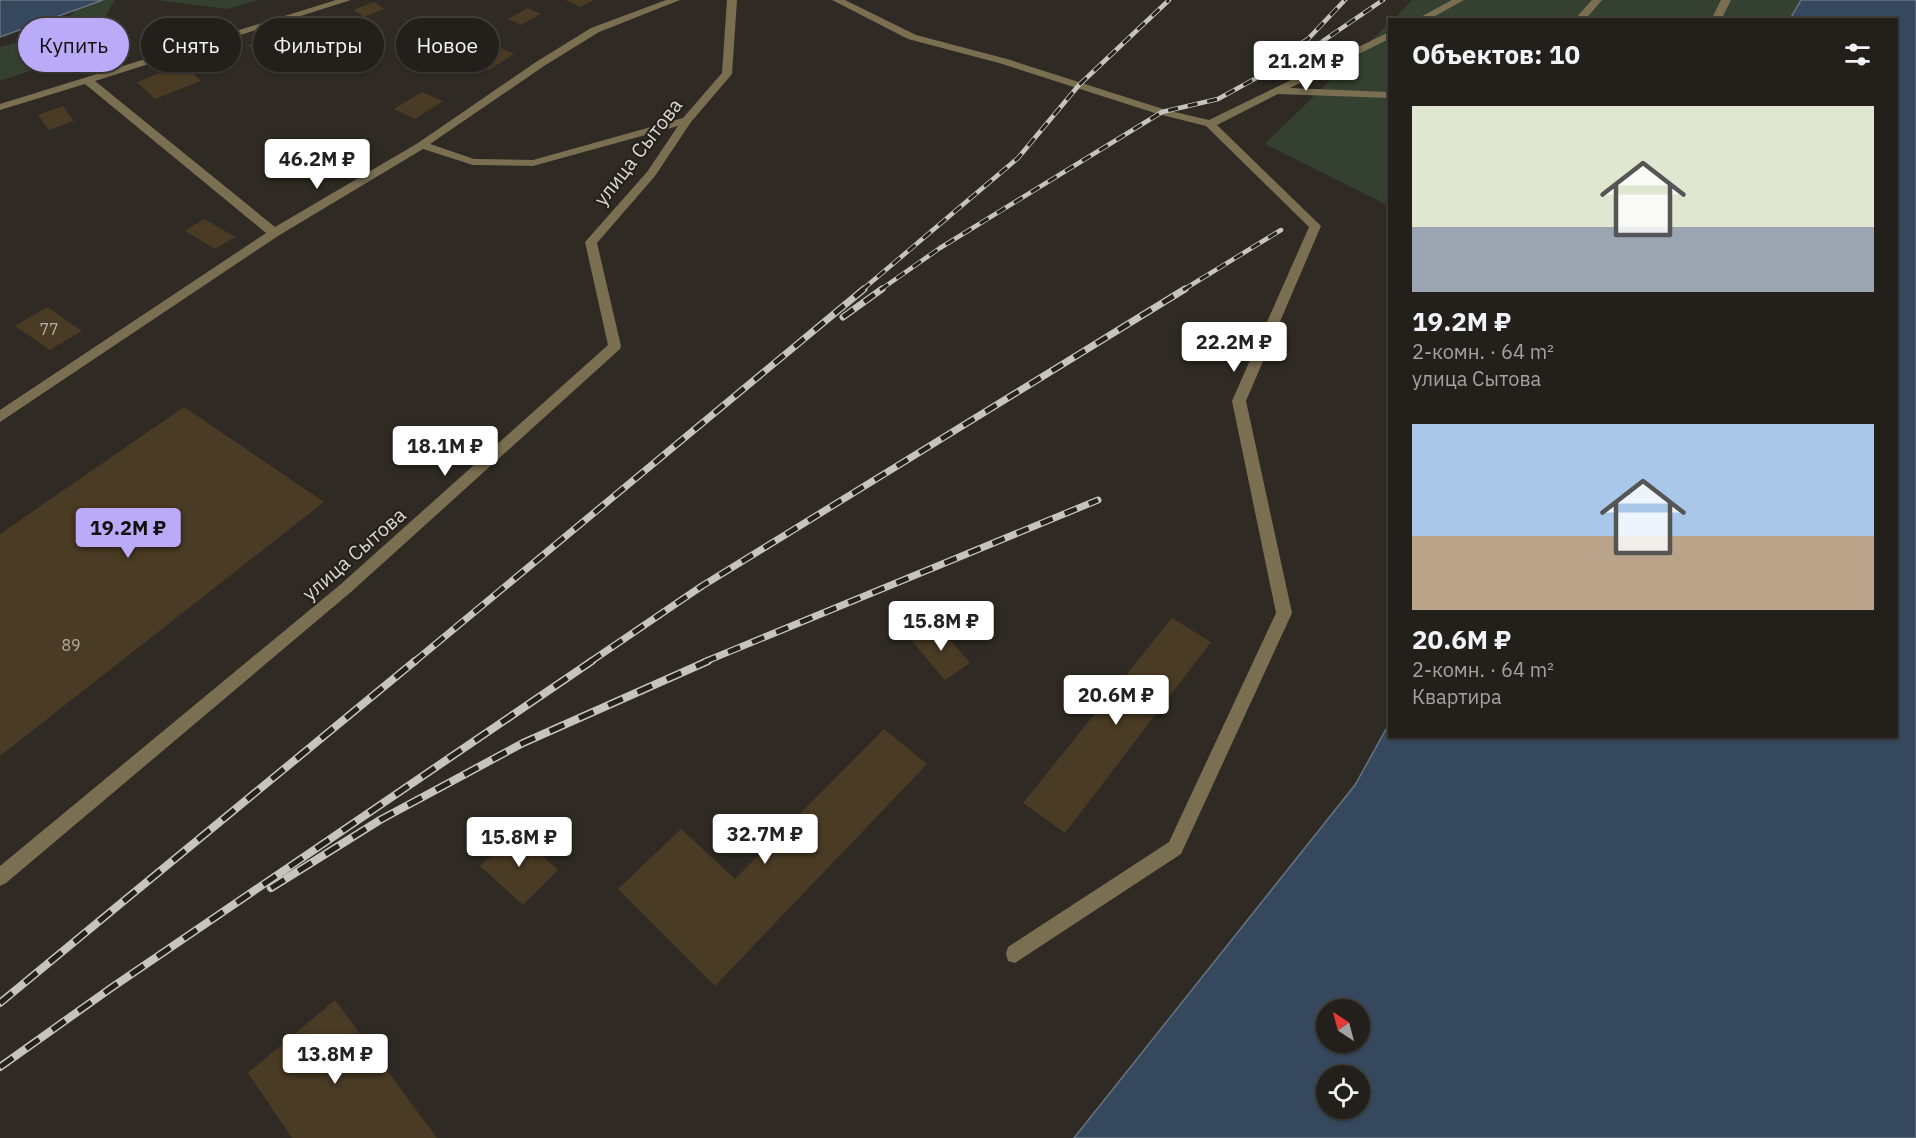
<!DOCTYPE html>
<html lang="ru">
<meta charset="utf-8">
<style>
:root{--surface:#23201b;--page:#2b2824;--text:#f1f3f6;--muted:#a3a3a3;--line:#403e3a;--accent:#b9abf7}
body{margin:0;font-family:"IBM Plex Sans",sans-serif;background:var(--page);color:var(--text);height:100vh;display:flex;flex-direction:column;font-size:22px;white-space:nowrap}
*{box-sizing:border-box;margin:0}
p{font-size:20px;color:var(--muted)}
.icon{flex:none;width:33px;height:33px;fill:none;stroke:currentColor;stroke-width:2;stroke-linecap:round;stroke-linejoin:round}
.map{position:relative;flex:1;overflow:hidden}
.panel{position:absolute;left:1388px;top:18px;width:510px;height:720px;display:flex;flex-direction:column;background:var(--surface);border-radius:0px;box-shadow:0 2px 4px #0004,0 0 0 2px var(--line)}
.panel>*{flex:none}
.hud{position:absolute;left:18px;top:18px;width:570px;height:54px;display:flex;gap:12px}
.needle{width:39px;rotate:324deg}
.buttons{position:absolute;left:1316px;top:999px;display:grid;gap:12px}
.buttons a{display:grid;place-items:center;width:54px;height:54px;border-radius:50%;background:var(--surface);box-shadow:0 2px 4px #0004,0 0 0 2px var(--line);font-size:30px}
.price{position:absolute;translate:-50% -51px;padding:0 14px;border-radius:6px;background:#fff;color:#222;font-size:20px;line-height:39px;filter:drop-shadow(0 2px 3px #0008)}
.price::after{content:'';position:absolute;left:50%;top:36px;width:18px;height:14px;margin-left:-9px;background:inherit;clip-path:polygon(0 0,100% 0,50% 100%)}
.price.current{background:var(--accent);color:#111}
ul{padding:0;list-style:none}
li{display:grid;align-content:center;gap:12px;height:318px;padding:0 24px}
li span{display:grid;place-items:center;height:186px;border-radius:0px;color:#555}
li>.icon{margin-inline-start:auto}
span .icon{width:108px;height:108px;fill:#fffc;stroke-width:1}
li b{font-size:26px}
h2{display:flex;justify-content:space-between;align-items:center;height:72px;padding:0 24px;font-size:26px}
.pill{padding:0 21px;border-radius:27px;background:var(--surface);box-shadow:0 2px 4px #0004,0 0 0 2px var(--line);font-size:21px;line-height:54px}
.pill.current{background:var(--accent);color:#111}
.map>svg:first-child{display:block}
.green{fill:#344130}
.water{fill:#35485d;stroke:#667380;stroke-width:1.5;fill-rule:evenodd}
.building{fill:#4a3b24}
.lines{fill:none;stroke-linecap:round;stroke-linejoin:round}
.minor{fill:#7a6f51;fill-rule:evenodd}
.rail-far2-casing{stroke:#c7c4c0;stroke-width:4.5}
.rail-far1-casing{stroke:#c7c4c0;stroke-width:7}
.rail-casing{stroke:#c7c4c0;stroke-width:8}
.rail-far2{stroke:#25211a;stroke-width:3;stroke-dasharray:10;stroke-linecap:butt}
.rail-far1{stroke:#25211a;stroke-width:4.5;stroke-dasharray:13;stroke-linecap:butt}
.rail{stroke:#25211a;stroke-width:5;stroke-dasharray:16;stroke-linecap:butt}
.labels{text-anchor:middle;stroke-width:4.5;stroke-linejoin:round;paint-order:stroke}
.number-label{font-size:16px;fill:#b5afa6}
.street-label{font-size:20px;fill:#d9d6d2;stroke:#25211a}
</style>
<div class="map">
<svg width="1916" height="1138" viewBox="0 0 1916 1138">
<rect width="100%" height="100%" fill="#2f2b24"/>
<!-- green -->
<g class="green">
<polygon points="85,0 115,0 84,52 0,81 0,47 55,32"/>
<polygon points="157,0 259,0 227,9"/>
<polygon points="1412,0 1801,0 1790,20 1393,20"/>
<polygon points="1389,23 1389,206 1265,144"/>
</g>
<!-- water -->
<g class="water">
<polygon points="0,0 103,0 0,37"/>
<path d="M1801,0h115v1138h-842l281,-353 34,-61v12h507v-716l-106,-1zM1326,1010h33v32h-33zM1326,1076h33v32h-33z"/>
</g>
<!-- building -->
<g class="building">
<polygon points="565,0 594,0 581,7"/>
<polygon points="374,2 384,9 364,17 354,10"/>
<polygon points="528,8 541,14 521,25 508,19"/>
<polygon points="285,31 296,42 259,56 248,45"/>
<polygon points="496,46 514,54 489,70 471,61"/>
<polygon points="183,64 201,81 155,99 137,82"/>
<polygon points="422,92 443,101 415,119 394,109"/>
<polygon points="63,106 74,121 49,130 38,115"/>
<polygon points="320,147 345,161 313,180 288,166"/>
<polygon points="204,219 235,237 215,249 185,231"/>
<polygon points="47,307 82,331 50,350 15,326"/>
<polygon points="184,407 324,502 0,756 0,534"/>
<polygon points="1172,618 1211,642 1065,833 1023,803"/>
<polygon points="936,624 970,663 945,680 911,640"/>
<polygon points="884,729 927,764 715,986 618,889 681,829 735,879"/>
<polygon points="516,832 558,870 523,905 480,866"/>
<polygon points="335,1000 437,1138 292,1138 248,1073"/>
</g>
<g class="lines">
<!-- minor -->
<g class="minor">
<polygon points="336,0 351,0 95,81 275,227 418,143 536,62 591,28 666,0 680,0 599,32 544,66 430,144 474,159 533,160 683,118 722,73 727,0 737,0 732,74 691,122 655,176 597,243 621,346 620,349 351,592 6,883 0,886 0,866 341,584 608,345 585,242 647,172 678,126 533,166 473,165 423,149 278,236 0,422 0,410 266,233 85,84 0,110 0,104"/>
<polygon points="832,0 845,0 916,35 1007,59 1166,110 1209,120 1389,32 1389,39 1290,88 1389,92 1389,98 1278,94 1217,125 1321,226 1246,401 1292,613 1181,854 1015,963 1008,961 1006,954 1008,947 1169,842 1276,613 1232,401 1309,227 1206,126 1158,114 999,63 908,39"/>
<polygon points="1452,0 1464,0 1428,20 1415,20"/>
<polygon points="1592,0 1602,0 1585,20 1574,20"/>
<polygon points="1721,0 1731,0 1721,20 1711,20"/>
</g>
<!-- rail-far2 casing -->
<g class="rail-far2-casing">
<g id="rail-far2">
<polyline points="1285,54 1308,39 1345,0"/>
<polyline points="862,290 1018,158 1079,85 1169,0"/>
<polyline points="880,290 940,248 1162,112 1218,99 1317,45 1383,0"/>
<polyline points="1183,290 1281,230"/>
</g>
</g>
<!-- rail-far1 casing -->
<g class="rail-far1-casing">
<g id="rail-far1">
<polyline points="843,317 882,289"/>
<polyline points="414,662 864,289"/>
<polyline points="590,662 702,586 1185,289"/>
<polyline points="704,662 1098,500"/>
</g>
</g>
<!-- rail casing -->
<g class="rail-casing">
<g id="rail">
<polyline points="271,888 380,820 523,743 708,661"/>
<polyline points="0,1003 415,661"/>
<polyline points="0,1067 111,988 592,661"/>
</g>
</g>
<!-- rail-far2 -->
<use href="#rail-far2" class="rail-far2"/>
<!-- rail-far1 -->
<use href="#rail-far1" class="rail-far1"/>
<!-- rail -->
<use href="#rail" class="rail"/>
</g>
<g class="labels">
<!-- number labels -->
<g class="number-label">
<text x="49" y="335">77</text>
<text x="71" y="651">89</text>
</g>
<!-- street labels -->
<g class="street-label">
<text transform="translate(638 152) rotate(-52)" y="7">улица Сытова</text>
<text transform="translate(354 554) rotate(-41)" y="7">улица Сытова</text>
</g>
</g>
</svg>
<div class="buttons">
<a><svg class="needle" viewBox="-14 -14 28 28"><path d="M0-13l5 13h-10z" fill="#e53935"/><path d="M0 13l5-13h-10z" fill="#a3a3a3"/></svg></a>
<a><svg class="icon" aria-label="locate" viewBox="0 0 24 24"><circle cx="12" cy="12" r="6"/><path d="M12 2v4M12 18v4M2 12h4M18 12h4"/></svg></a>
</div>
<b class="price" style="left:1306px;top:92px">21.2M ₽</b>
<b class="price" style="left:317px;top:190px">46.2M ₽</b>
<b class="price" style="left:1234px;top:373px">22.2M ₽</b>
<b class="price" style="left:445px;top:477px">18.1M ₽</b>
<b class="price current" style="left:128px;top:559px">19.2M ₽</b>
<b class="price" style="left:941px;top:652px">15.8M ₽</b>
<b class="price" style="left:1116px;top:726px">20.6M ₽</b>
<b class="price" style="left:765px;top:865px">32.7M ₽</b>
<b class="price" style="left:519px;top:868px">15.8M ₽</b>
<b class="price" style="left:335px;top:1085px">13.8M ₽</b>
<div class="hud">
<a class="pill current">Купить</a>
<a class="pill">Снять</a>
<a class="pill">Фильтры</a>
<a class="pill">Новое</a>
</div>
<section class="panel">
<h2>Объектов: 10<svg class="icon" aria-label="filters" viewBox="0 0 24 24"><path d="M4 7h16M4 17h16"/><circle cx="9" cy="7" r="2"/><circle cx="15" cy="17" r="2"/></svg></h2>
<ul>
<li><span style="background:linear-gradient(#dfe7d0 65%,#9aa5b1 0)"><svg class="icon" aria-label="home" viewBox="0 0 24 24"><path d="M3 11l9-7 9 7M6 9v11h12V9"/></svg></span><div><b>19.2M ₽</b><p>2-комн. · 64 m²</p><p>улица Сытова</p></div></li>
<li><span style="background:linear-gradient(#a9c7e8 60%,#b9a48a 0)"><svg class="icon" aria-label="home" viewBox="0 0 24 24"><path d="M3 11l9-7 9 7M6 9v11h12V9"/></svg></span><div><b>20.6M ₽</b><p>2-комн. · 64 m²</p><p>Квартира</p></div></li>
</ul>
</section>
</div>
